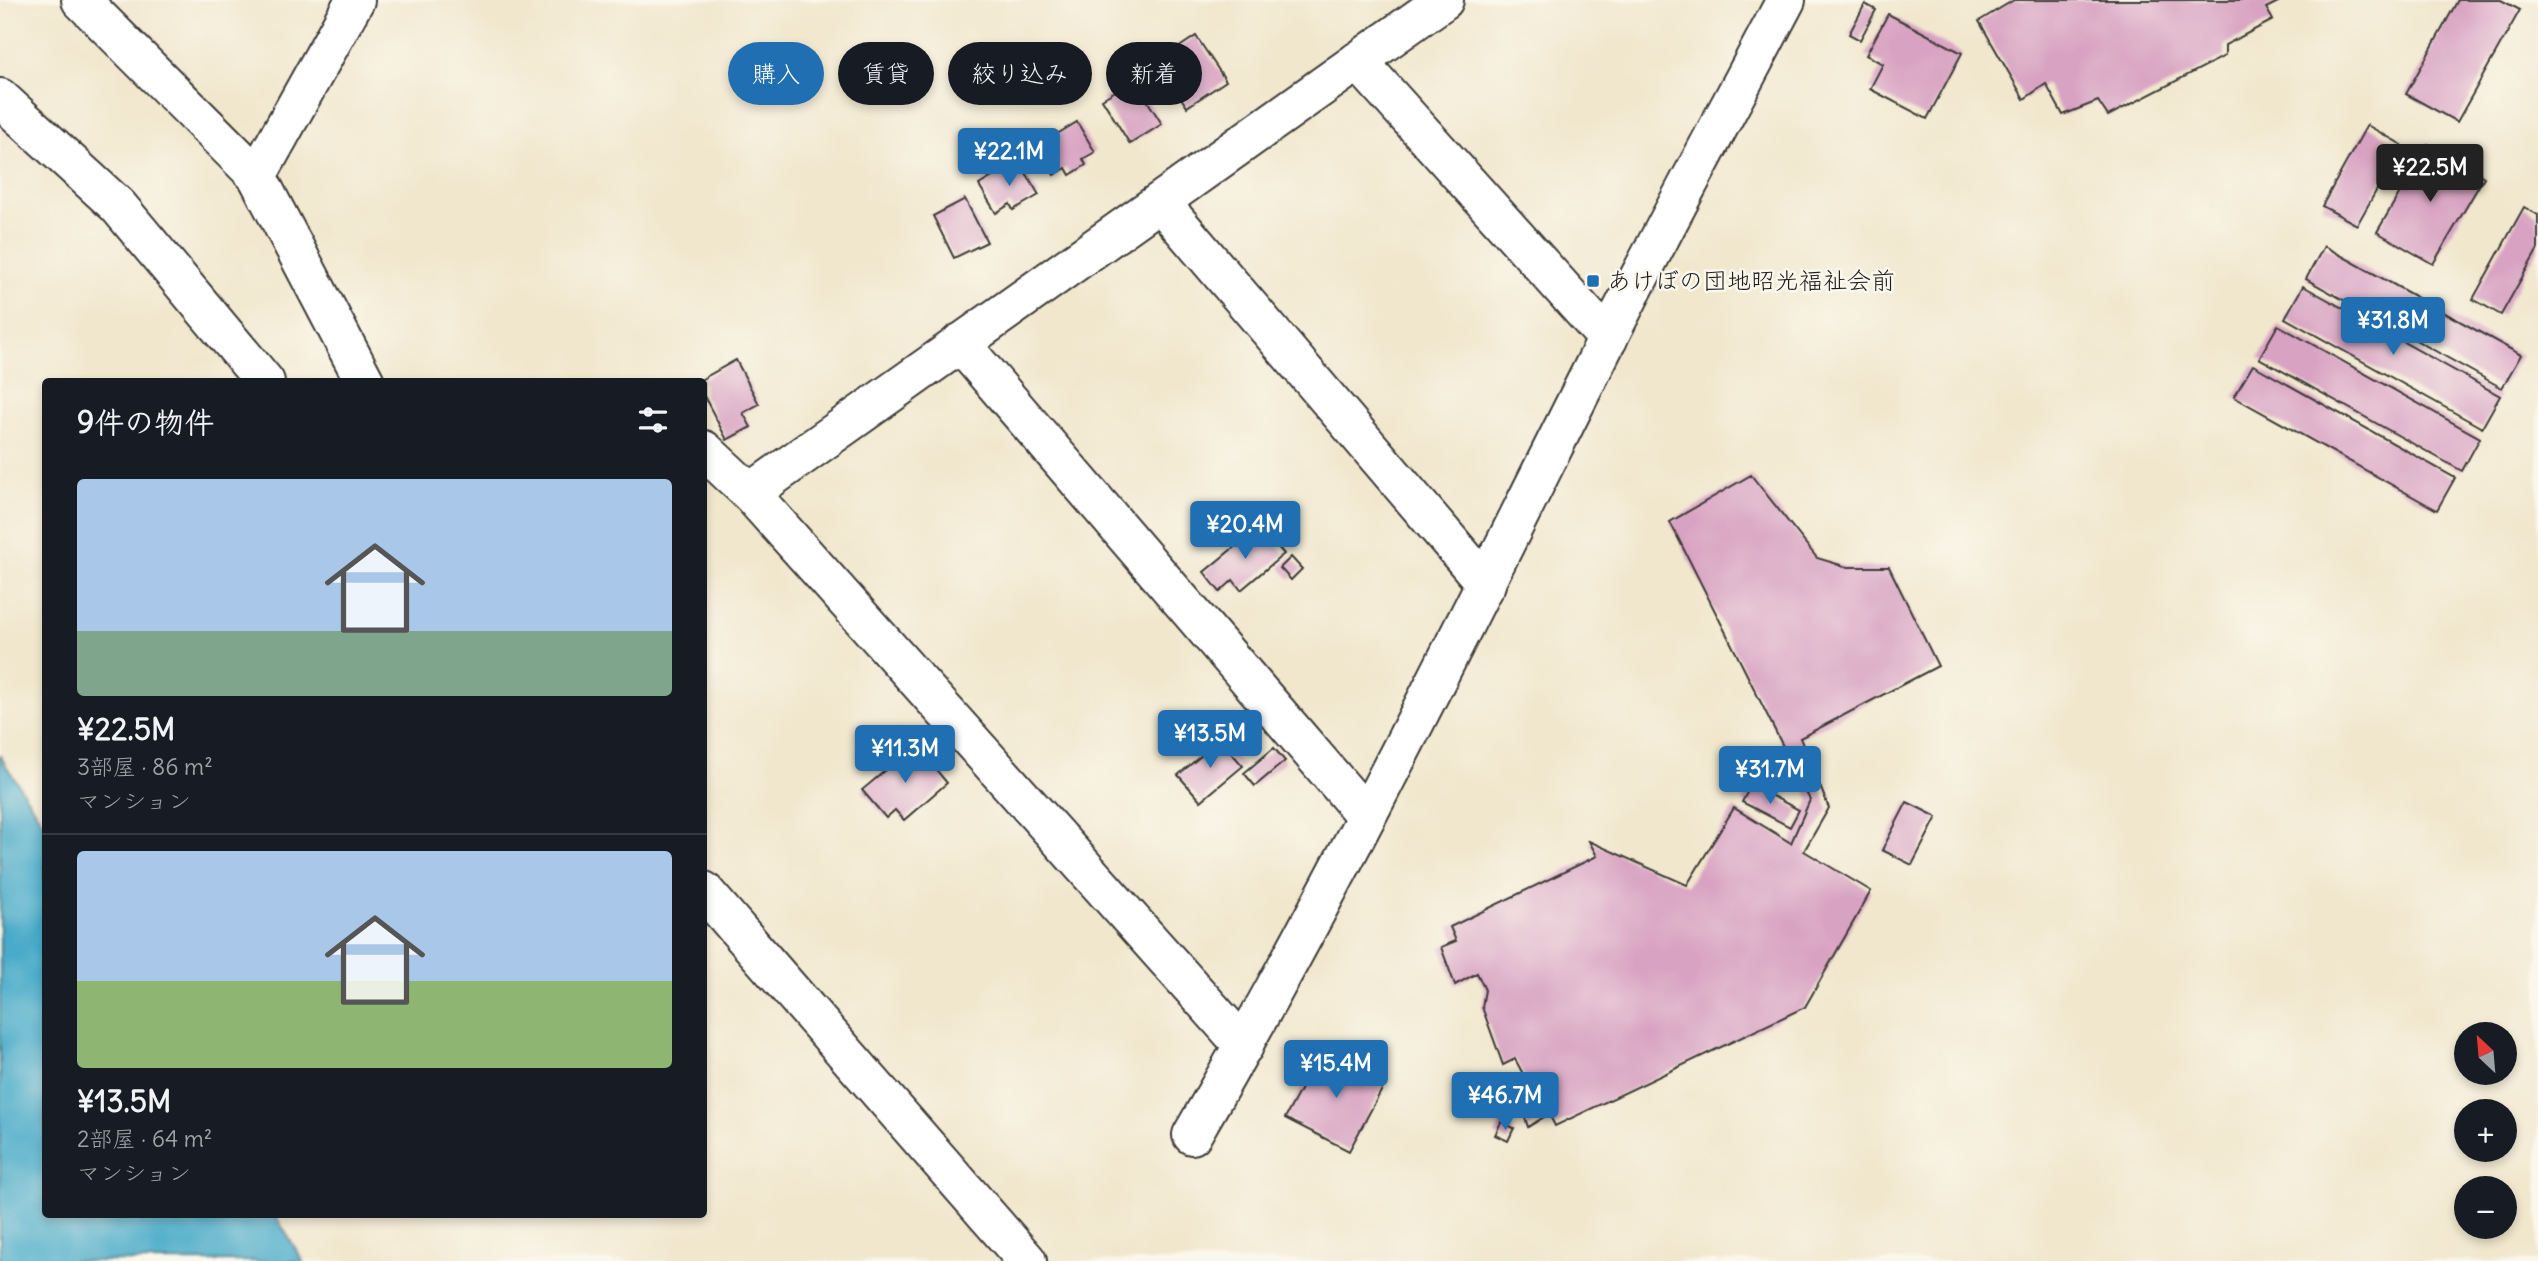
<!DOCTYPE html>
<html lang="ja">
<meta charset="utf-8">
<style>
:root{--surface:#171b24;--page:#20242c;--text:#f1f3f6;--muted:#9ea1a6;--line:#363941;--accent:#1f6fb2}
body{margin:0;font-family:Delius,"Klee One",sans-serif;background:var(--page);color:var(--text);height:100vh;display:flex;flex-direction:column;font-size:26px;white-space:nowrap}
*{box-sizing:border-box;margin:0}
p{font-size:23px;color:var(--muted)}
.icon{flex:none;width:38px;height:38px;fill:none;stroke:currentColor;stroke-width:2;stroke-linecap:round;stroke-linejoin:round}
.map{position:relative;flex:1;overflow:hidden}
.drawer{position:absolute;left:42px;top:378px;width:665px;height:840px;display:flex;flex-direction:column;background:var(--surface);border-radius:7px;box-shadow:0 4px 10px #0003}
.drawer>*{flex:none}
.guide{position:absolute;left:728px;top:42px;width:665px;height:63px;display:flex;gap:14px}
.needle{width:46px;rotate:334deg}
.tools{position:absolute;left:2454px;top:1022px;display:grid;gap:14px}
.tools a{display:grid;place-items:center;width:63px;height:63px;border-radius:50%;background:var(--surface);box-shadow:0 4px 10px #0003;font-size:35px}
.price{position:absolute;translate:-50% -60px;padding:0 16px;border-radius:7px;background:var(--accent);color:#fff;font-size:23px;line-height:46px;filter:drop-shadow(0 2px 4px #0008)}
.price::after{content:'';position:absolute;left:50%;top:42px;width:21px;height:16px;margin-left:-10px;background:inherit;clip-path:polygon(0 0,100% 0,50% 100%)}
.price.on{background:#222;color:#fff}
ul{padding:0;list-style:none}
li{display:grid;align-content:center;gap:14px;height:371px;padding:0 35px}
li+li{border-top:2px solid var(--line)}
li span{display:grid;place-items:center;height:217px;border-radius:7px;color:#555}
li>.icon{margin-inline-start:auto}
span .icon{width:126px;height:126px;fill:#fffc;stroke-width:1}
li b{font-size:30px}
h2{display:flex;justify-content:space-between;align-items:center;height:84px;padding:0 35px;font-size:30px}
.tag{padding:0 24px;border-radius:32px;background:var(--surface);box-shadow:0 4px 10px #0003;font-size:24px;line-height:63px}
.tag.on{background:var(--accent);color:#fff}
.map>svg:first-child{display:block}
.water{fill:#49abc9;stroke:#326472;stroke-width:2}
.building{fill:#d8a3c2}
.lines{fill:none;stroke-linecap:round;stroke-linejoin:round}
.minor-casing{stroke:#3c3a37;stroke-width:42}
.minor{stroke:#fff;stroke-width:38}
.poi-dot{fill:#1f6fb2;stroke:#fbf7ec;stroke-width:2.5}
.labels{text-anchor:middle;stroke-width:5;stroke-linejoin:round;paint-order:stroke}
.poi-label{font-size:24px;fill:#1c1c1c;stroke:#fbf7ec;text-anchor:start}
</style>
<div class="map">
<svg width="2538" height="1261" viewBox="0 0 2538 1261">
<rect width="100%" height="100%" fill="#fbf7ec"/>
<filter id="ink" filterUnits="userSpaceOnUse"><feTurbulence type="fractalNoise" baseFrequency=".0143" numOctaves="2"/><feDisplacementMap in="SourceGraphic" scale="14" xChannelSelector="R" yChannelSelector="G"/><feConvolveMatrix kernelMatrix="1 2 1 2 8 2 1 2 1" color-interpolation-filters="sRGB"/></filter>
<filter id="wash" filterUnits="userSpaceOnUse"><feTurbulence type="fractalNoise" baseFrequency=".00686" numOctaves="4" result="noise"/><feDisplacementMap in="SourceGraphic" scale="28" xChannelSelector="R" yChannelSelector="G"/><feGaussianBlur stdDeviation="1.57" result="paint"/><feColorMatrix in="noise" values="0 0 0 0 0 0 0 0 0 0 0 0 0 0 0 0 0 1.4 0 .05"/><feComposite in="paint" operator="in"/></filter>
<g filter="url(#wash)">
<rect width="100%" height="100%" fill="#f1e7cd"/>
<!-- water -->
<polygon class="water" points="0,756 45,826 46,1214 275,1215 303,1261 0,1261"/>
<g id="blocks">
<!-- building -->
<g class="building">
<polygon points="2014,0 2282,0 2266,8 2273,20 2225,45 2225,56 2108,116 2098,101 2063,115 2046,84 2024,99 1979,21"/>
<polygon points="2458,0 2501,0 2520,10 2457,122 2406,94"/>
<polygon points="1865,4 1876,10 1860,40 1849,34"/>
<polygon points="1888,14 1962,53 1927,119 1870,89 1883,64 1866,55"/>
<polygon points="1196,36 1226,81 1187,107 1157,62"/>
<polygon points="1134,80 1162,124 1130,144 1102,99"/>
<polygon points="1077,122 1095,152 1083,159 1086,165 1070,175 1066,168 1054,175 1036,147"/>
<polygon points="2367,125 2402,145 2357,225 2322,206"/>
<polygon points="2428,144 2484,177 2433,264 2377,232"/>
<polygon points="1019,161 1039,195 1013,210 1010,204 996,213 979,185"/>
<polygon points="965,199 987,242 954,258 933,216"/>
<polygon points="2524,207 2538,215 2538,249 2501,315 2473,299"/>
<polygon points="2324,246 2521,355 2502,388 2306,279"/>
<polygon points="2303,286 2500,396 2482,428 2285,318"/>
<polygon points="2278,325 2480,438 2462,471 2259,358"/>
<polygon points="736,360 759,404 743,413 751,427 727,440 704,396 704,382 697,382"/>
<polygon points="2253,365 2455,478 2437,510 2234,397"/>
<polygon points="1751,475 1817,558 1847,567 1889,567 1938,666 1800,738 1829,808 1804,851 1871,891 1805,1007 1555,1126 1549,1114 1528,1127 1516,1091 1529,1085 1515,1059 1503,1065 1482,1007 1485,990 1477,973 1455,985 1441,947 1456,941 1450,927 1597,856 1589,841 1687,885 1734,808 1791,843 1810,800 1670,522"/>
<polygon points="1260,526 1284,554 1241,590 1233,580 1220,592 1204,572"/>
<polygon points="1291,557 1302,569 1291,580 1280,568"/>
<polygon points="1220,740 1243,766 1201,801 1178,775"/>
<polygon points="916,745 947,783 904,820 895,810 886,818 862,790"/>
<polygon points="1274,748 1285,761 1255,786 1244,773"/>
<polygon points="1751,785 1799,810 1790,827 1742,802"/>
<polygon points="1907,802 1937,817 1912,865 1882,850"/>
<polygon points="1322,1049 1386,1082 1349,1151 1285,1118"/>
<polygon points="1501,1122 1514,1128 1508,1141 1495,1135"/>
</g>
</g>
</g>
<g filter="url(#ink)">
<use href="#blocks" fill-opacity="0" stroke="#3c3a37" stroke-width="2"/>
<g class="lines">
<!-- minor casing -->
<g class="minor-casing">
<g id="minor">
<polyline points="81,0 257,176 365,382"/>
<polyline points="1358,61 1608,339"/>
<polyline points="0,98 118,206 265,382"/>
<polyline points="257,176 355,0"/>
<polyline points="1160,202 1486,584"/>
<polyline points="960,343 1366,816"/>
<polyline points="704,450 750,493"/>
<polyline points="704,891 1027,1261"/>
<polyline points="1244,1046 750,493 1444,0"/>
<path d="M1192,1135c150,-258 280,-526 414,-793 58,-115 120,-228 180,-342"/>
</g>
</g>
<!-- minor -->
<use href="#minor" class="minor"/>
</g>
</g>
<!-- markers -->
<rect class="poi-dot" x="1586" y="274" width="14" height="14" rx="3.5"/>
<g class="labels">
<!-- poi labels -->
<g class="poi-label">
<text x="1607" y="289">あけぼの団地昭光福祉会前</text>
</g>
</g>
</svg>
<div class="tools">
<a><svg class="needle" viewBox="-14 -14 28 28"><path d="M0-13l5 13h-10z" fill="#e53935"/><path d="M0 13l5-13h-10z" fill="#9ea1a6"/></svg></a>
<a>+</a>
<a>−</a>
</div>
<b class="price" style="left:1009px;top:188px">¥22.1M</b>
<b class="price on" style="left:2430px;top:204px">¥22.5M</b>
<b class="price" style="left:2393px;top:357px">¥31.8M</b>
<b class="price" style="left:1245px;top:561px">¥20.4M</b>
<b class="price" style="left:1210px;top:770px">¥13.5M</b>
<b class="price" style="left:905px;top:785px">¥11.3M</b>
<b class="price" style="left:1770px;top:806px">¥31.7M</b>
<b class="price" style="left:1336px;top:1100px">¥15.4M</b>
<b class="price" style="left:1505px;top:1132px">¥46.7M</b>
<div class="guide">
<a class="tag on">購入</a>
<a class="tag">賃貸</a>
<a class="tag">絞り込み</a>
<a class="tag">新着</a>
</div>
<section class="drawer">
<h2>9件の物件<svg class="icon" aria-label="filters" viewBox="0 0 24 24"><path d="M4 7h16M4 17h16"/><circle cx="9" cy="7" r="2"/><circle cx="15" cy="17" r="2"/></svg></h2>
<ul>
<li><span style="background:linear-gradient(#a9c7e8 70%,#7fa58c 0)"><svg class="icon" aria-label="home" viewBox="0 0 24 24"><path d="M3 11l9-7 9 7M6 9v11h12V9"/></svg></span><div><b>¥22.5M</b><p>3部屋 · 86 m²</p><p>マンション</p></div></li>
<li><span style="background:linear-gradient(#a9c7e8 60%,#8fb573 0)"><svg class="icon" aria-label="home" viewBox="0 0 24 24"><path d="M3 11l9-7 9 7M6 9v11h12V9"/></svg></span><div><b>¥13.5M</b><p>2部屋 · 64 m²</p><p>マンション</p></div></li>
</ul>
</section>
</div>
